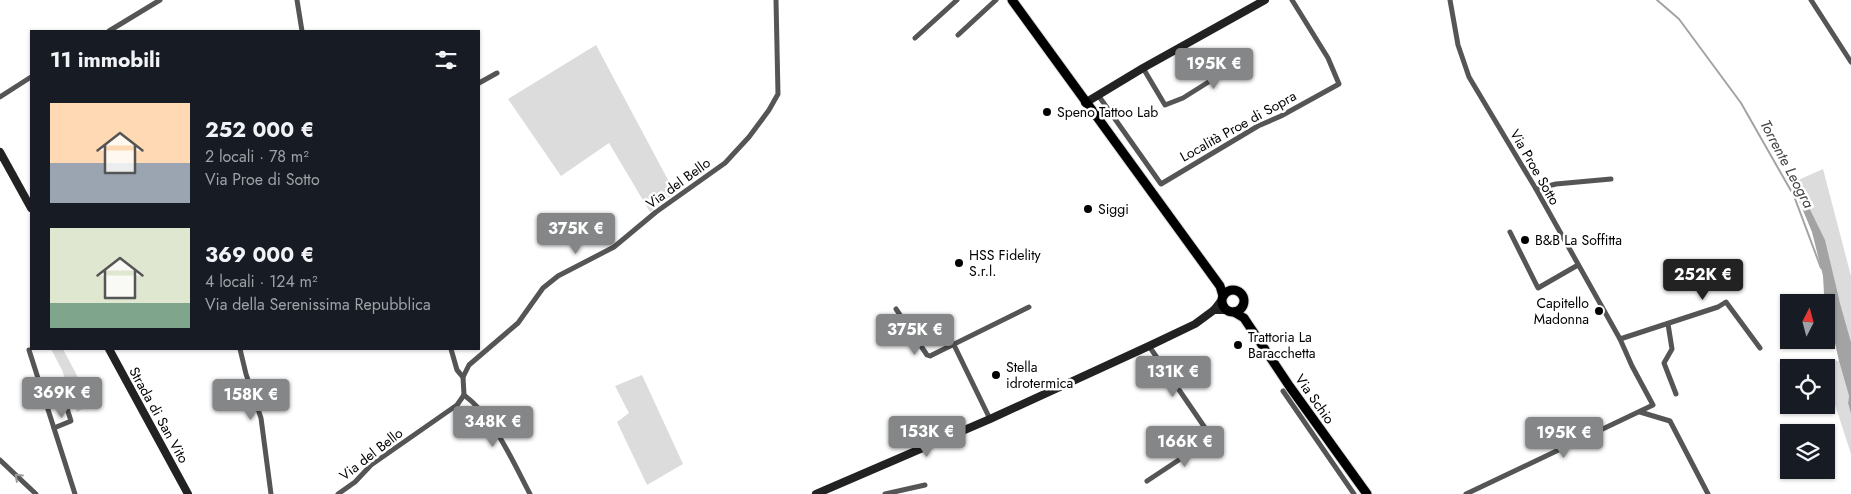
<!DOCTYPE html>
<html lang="it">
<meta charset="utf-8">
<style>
:root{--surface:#171b24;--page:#242831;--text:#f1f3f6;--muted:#9ea1a6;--accent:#858687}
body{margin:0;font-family:Jost,sans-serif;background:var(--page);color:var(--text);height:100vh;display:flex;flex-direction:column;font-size:19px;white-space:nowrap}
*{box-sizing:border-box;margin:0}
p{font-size:16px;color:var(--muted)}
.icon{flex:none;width:28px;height:28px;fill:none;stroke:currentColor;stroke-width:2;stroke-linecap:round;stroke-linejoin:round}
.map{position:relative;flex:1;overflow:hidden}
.sheet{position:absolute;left:30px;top:30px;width:450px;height:320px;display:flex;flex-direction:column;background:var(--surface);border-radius:0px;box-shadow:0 1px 4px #0004}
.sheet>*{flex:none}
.needle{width:32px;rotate:6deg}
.fabs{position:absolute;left:1780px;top:294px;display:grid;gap:10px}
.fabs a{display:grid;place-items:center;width:55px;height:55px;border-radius:0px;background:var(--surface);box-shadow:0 1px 4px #0004;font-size:25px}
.price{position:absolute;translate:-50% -42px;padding:0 11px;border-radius:5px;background:var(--accent);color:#fff;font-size:16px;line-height:32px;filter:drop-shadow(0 1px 2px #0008)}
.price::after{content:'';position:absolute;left:50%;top:30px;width:15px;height:11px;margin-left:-8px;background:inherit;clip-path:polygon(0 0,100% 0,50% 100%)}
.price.selected{background:#222;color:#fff}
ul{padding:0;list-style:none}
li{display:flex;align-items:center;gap:15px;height:125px;padding:0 20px}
li span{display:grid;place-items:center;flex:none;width:140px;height:100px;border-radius:0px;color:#555}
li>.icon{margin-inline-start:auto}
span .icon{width:60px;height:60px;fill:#fffc;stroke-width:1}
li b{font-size:21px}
h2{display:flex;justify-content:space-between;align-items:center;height:60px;padding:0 20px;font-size:21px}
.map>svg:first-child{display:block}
.green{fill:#dcdcdc}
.water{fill:#a3a3a3}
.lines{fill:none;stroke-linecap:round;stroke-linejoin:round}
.stream{stroke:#a3a3a3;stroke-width:2}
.primary-casing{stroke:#dbdbdb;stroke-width:11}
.street{stroke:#555;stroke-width:5}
.secondary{stroke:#222;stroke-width:8}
.primary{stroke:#000;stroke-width:9}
.oneway{stroke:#999}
.poi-dot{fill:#000;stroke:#fff;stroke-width:2}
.labels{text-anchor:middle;stroke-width:5;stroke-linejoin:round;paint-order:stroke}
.poi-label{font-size:14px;fill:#000;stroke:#fff;text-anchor:start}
.street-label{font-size:14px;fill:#000;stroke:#fff}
.water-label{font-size:15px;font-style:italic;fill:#444;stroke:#fff}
</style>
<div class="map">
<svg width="1851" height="494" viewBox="0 0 1851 494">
<rect width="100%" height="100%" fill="#fff"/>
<!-- green -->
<g class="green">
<polygon points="596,45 675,193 650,212 609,143 561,176 508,99"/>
<polygon points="1823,169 1851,276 1851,342 1840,303 1796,181"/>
<polygon points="51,349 63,349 92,404 77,412 62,370"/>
<polygon points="1833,360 1839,361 1849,396 1848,403 1851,414 1851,454 1828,383 1829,364"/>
<polygon points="642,375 683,464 647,485 617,422 629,413 615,386"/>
</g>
<!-- water -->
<polygon class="water" points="1796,181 1825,240 1840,303 1851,342 1851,414 1848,403 1849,396 1839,361 1824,294 1823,276 1812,232 1792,184"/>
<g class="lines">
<!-- stream -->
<polyline class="stream" points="1657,0 1679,19 1741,103 1794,196 1821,268"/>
<!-- primary casing -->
<g class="primary-casing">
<g id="primary">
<polyline points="1012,0 1220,286 1223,296"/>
<circle cx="1233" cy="301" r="11"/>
<polyline points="1234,312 1244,318 1290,387 1367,494"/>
</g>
</g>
<!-- street -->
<g class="street">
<polyline points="297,0 302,31"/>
<polyline points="1450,0 1458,45 1469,77 1536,189 1620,339 1632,366 1653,405 1466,494"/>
<polyline points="1811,0 1851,62"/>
<polyline points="109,31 160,0"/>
<polyline points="958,35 996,0"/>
<polyline points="915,38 957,0"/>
<polyline points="1143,68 1165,105 1183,98 1234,66"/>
<polyline points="479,83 497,73"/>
<polyline points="1098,95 1161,184 1258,126 1281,116 1339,84 1328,58 1292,0"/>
<polyline points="0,97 31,77"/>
<polyline points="1536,189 1556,184 1611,179"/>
<polyline points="1510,232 1538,288 1578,265"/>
<polyline points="896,309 927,355 930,356 1029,307"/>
<polyline points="1668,324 1672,349 1664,363 1676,394"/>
<polyline points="1620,339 1718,307 1726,302 1760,348"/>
<polyline points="954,345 990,419"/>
<polyline points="240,349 246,374 261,418 271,494"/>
<polyline points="451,349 457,370 463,377"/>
<polyline points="29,350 75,494"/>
<polyline points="40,385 58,380 71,421 54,428"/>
<polyline points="1283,391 1354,494"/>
<path d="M464,395c30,22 49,67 66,99"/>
<polyline points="1640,412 1670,421 1708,494"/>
<polyline points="0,460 36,494"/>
<polyline points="1147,481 1212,438 1149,346"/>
<polyline points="338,494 355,482 371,465 457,405 464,395 463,377 469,365 518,323 543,288 558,276 614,247 656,212 725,163 749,137 769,110 778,94 776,0"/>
<polyline points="885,494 925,485"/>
</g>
<!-- secondary -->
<g class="secondary">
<polyline points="1085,103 1143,68 1265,0"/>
<polyline points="0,152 31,208"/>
<polyline points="1214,310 1225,310"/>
<polyline points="109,349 188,494"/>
<polyline points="816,494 990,419 1149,346 1195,324 1214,310 1221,301"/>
</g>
<!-- primary -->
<use href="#primary" class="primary"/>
</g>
<!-- one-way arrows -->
<defs><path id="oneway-chevron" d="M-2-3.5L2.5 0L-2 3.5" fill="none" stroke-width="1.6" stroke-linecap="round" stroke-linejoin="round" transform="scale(1.25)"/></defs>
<use class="oneway" href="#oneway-chevron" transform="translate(18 477) rotate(-137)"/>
<!-- markers -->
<g class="poi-dot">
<circle cx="1047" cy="112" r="5"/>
<circle cx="1088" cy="209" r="5"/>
<circle cx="1525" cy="240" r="5"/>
<circle cx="959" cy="263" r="5"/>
<circle cx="1599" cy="311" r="5"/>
<circle cx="1238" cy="345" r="5"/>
<circle cx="996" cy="375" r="5"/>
</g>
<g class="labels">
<!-- poi labels -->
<g class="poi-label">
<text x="1057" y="117">Speno Tattoo Lab</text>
<text x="1098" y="214">Siggi</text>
<text x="1535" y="245">B&amp;B La Soffitta</text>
<text x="969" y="260">HSS Fidelity<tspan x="969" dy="16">S.r.l.</tspan></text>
<text x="1589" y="308" text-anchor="end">Capitello<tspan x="1589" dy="16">Madonna</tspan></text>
<text x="1248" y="342">Trattoria La<tspan x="1248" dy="16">Baracchetta</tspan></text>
<text x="1006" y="372">Stella<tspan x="1006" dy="16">idrotermica</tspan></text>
</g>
<!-- street labels -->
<g class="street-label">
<text transform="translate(1238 126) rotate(-29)" y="5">Località Proe di Sopra</text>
<text transform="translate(1535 167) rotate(60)" y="5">Via Proe Sotto</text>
<text transform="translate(678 183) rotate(-36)" y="5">Via del Bello</text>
<text transform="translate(1315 399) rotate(55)" y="5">Via Schio</text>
<text transform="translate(159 415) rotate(61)" y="5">Strada di San Vito</text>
<text transform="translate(371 454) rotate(-38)" y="5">Via del Bello</text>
</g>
<!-- water labels -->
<g class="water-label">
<text transform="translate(1787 164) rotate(62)" y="5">Torrente Leogra</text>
</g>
</g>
</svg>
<div class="fabs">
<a><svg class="needle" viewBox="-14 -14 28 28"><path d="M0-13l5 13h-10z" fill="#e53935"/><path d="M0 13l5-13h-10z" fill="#9ea1a6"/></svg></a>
<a><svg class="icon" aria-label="locate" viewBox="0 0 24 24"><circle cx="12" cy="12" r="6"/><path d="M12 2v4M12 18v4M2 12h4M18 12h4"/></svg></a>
<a><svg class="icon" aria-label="layers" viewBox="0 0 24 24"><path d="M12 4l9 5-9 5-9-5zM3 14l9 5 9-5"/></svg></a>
</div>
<b class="price" style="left:1214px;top:90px">195K €</b>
<b class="price" style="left:576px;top:255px">375K €</b>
<b class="price selected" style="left:1703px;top:301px">252K €</b>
<b class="price" style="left:915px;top:356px">375K €</b>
<b class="price" style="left:1173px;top:398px">131K €</b>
<b class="price" style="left:62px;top:419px">369K €</b>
<b class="price" style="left:251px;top:421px">158K €</b>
<b class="price" style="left:493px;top:448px">348K €</b>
<b class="price" style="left:927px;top:458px">153K €</b>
<b class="price" style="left:1564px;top:459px">195K €</b>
<b class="price" style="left:1185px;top:468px">166K €</b>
<section class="sheet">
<h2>11 immobili<svg class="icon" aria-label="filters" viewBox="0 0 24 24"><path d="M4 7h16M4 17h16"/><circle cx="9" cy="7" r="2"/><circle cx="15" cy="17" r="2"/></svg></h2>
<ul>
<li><span style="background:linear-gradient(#ffd9b3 60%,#9aa5b1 0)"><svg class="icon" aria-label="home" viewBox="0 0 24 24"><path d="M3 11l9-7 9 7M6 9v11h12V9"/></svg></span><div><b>252 000 €</b><p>2 locali · 78 m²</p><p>Via Proe di Sotto</p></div></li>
<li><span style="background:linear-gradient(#dfe7d0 75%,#7fa58c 0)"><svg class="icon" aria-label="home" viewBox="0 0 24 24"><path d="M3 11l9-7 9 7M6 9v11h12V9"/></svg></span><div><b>369 000 €</b><p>4 locali · 124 m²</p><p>Via della Serenissima Repubblica</p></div></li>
</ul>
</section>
</div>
